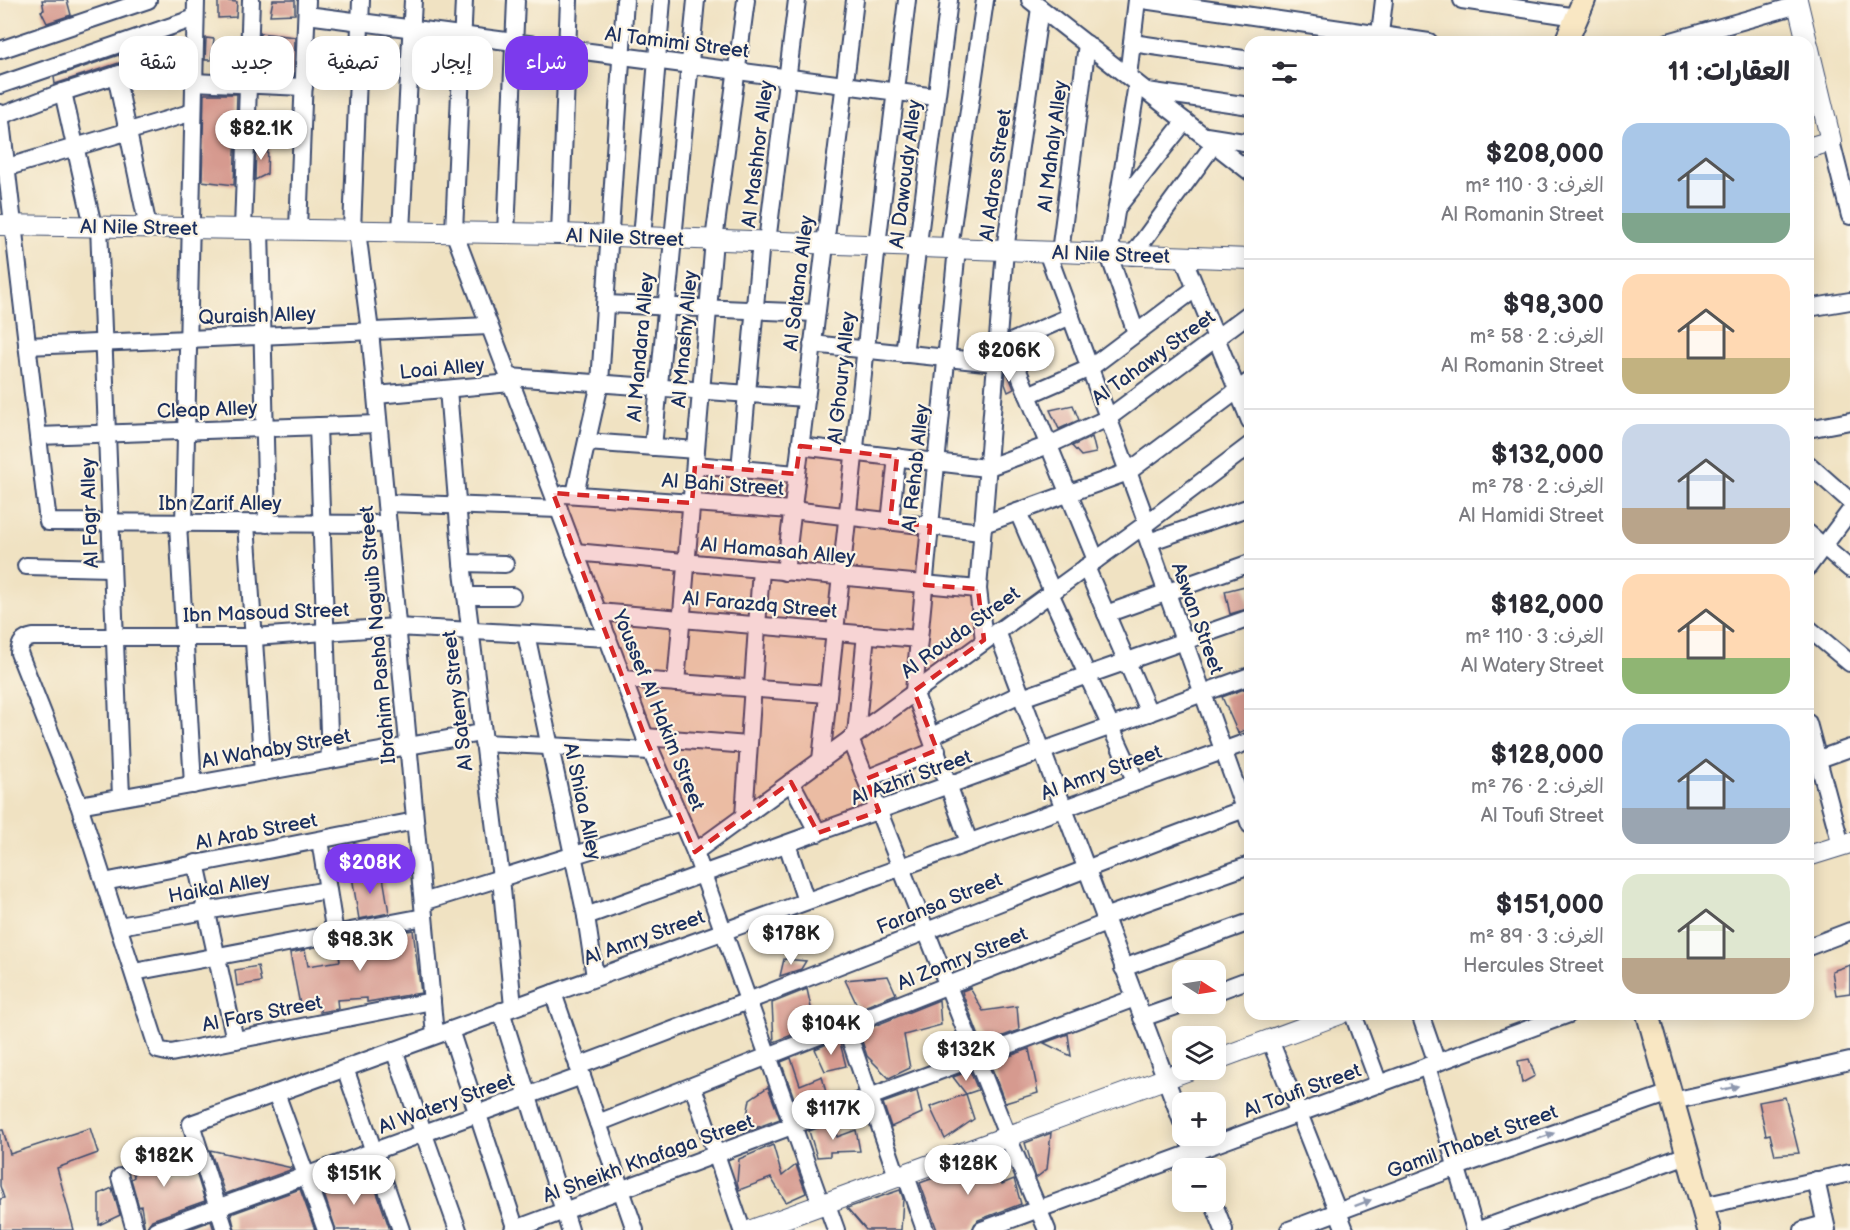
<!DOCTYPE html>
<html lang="ar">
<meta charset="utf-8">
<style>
:root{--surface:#fff;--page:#f7f7f7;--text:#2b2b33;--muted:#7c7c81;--line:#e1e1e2;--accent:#7c3aed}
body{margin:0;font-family:"Balsamiq Sans","Playpen Sans Arabic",sans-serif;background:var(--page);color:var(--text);direction:rtl;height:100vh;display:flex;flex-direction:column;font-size:22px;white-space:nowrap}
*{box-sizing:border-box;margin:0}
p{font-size:20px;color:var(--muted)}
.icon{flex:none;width:33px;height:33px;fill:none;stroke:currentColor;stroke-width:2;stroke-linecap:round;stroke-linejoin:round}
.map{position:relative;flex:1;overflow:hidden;direction:ltr}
.side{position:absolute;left:1244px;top:36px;width:570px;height:984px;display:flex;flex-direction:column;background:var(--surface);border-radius:18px;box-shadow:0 3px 15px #0003;direction:rtl}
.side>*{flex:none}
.top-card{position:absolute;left:18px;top:36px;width:570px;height:54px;direction:rtl;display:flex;gap:12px}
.needle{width:39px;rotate:102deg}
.fabs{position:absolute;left:1172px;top:960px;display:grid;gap:12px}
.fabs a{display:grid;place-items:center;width:54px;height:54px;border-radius:12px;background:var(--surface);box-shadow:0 3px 15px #0003;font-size:30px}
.price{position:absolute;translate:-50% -51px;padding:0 14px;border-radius:21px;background:#fff;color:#222;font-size:20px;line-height:39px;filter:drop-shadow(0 2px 3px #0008)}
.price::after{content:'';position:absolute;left:50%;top:36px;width:18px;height:14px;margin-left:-9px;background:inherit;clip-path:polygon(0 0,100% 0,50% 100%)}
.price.current{background:var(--accent);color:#fff}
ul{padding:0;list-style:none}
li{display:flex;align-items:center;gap:18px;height:150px;padding:0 24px}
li+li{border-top:2px solid var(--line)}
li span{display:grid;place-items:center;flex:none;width:168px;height:120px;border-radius:18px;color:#555}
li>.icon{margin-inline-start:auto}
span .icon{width:72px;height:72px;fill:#fffc;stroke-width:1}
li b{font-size:26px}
h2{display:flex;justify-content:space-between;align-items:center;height:72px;padding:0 24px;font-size:26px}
.chip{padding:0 21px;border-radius:18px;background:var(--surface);box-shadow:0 3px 15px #0003;font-size:21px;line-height:54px}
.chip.current{background:var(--accent);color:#fff}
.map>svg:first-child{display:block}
.building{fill:#d69a8f}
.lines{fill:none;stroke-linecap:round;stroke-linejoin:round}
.minor-casing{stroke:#3b4a6d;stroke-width:20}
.tertiary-casing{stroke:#3b4a6d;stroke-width:22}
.secondary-casing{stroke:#3b4a6d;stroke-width:26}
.minor{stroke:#fff;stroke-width:16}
.tertiary{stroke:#fff;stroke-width:20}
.secondary{stroke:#f9e7c3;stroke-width:22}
.oneway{fill:#8d97ae}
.marked{fill:#d62828;fill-opacity:0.2;stroke:#d62828;stroke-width:4.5;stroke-dasharray:12 8;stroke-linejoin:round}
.labels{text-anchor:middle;stroke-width:4.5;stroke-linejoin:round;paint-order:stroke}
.street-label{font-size:20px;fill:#1b2f5e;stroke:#fcf5e5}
</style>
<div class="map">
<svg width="1850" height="1230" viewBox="0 0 1850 1230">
<rect width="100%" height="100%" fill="#fcf5e5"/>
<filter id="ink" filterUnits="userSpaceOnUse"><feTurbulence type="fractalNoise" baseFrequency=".0167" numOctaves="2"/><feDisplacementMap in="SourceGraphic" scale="12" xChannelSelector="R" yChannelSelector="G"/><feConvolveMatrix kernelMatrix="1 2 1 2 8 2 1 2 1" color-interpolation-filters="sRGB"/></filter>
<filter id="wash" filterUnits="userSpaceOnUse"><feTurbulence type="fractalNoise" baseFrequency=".008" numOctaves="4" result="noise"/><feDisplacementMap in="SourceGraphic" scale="24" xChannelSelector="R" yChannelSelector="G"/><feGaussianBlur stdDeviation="1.35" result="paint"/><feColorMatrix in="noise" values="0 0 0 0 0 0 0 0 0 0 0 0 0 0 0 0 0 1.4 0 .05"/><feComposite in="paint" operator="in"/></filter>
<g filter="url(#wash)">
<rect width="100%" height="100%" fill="#f0e2c2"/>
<g id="blocks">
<!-- building -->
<g class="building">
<polygon points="42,0 67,0 71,15 47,23 41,11 44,10"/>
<polygon points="218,0 237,2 236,17 218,18"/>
<polygon points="273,0 295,0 295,14 270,15"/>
<polygon points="260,33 295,37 294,76 259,74"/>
<polygon points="206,38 214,39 211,60 205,60"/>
<polygon points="119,55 122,62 55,84 54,77"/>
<polygon points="204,94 237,94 234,185 202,181"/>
<polygon points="256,144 268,145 267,174 255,180"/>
<polygon points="1006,369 1014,389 1008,392 1005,384"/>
<polygon points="1073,405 1079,420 1059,429 1050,410"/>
<polygon points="1092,437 1096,453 1081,456 1072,446"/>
<polygon points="1245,586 1250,608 1230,614 1225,591"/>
<polygon points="1250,687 1250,728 1238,733 1222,697"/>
<polygon points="382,871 389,913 359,919 352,876"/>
<polygon points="413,930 421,993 367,1002 367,998 337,1000 338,1009 320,1012 320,1006 301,1010 290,953 305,950 308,966 340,961 337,944"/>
<polygon points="784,959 806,961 801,969 780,976"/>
<polygon points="1850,965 1850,993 1836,995 1832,971"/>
<polygon points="258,966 261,982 237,986 235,970"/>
<polygon points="888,976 896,994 859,1009 845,980"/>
<polygon points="970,988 983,1011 1017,1006 1019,1030 982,1044 963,995 962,991"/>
<polygon points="807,989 815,1026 774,1042 772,1003"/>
<polygon points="939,1000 941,1025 904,1035 910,1068 889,1078 867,1056 859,1032"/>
<polygon points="1068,1034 1071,1056 1044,1043"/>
<polygon points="839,1039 846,1066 825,1071 815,1049"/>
<polygon points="1029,1049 1038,1093 1005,1103 990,1063"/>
<polygon points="791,1058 800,1085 822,1076 828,1101 799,1112 781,1062"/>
<polygon points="1529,1059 1535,1076 1522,1083 1518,1061"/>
<polygon points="970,1071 978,1090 966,1094 953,1077"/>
<polygon points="768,1087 780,1119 744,1132 750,1099"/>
<polygon points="917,1091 922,1113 891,1127 883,1103"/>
<polygon points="966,1094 974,1119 945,1139 930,1107"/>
<polygon points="1785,1097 1799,1153 1775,1155 1770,1134 1766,1135 1759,1102"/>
<polygon points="834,1122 837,1137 856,1130 860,1151 830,1152 830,1156 817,1157 809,1131"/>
<polygon points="90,1128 98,1153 57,1168 74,1230 0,1230 0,1199 4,1198 0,1186 0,1130 3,1130 10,1154"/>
<polygon points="1051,1133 1047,1169 1036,1178 1025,1143"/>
<polygon points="773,1145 782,1176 796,1165 806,1193 786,1202 771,1178 739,1190 737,1182 739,1159"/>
<polygon points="210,1150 292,1168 293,1169 225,1194"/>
<polygon points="168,1153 167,1174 195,1169 205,1201 152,1220 145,1230 141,1206 139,1207 131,1179 134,1177 131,1161"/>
<polygon points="990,1157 1002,1184 1014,1179 1021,1204 978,1220 972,1230 937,1230 920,1183"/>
<polygon points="333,1177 376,1190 390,1230 336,1230 320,1182"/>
<polygon points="112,1188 120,1215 99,1225 99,1194"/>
<polygon points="300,1189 315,1230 235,1230 231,1214"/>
<polygon points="900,1190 903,1198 901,1230 866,1230 847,1208"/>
<polygon points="211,1221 214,1230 187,1230"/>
</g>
</g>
</g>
<g filter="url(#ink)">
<use href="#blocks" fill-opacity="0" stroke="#3b4a6d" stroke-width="1.5"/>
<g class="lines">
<!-- minor casing -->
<g class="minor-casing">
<g id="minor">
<polyline points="464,0 454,232 645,737 695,852 821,1204"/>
<polyline points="1030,0 1250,172"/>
<polyline points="1143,0 1429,42"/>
<polyline points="1462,0 1577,17"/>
<polyline points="307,15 936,97"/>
<polyline points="1379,42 1384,0"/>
<polyline points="1668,42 1798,5"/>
<polyline points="1132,43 1250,60"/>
<polyline points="0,50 148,0"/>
<polyline points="116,75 148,227"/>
<polyline points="1128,76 1137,0"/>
<polyline points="193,82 304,87"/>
<polyline points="0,85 195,18"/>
<polyline points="1147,91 1250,106"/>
<polyline points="63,92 93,226"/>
<polyline points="0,113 48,522 388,524"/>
<polyline points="0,116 63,92 194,50"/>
<polyline points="1206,136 1250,143"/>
<polyline points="1831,141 1850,216"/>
<polyline points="8,167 193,112"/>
<polyline points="1119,205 1185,121"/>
<polyline points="99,226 121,797"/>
<polyline points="243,229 251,0"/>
<polyline points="260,229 267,524"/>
<polyline points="298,229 307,0"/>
<polyline points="352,230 361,0"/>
<polyline points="357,231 370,331 435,1035"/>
<polyline points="401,231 413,0"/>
<polyline points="506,233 516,0"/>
<polyline points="560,234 569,0"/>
<polyline points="642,238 662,0"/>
<polyline points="767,242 797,0"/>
<polyline points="949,248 985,0"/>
<polyline points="957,248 914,691 969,842"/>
<polyline points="1047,252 1147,523"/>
<polyline points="1060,252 1087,44"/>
<polyline points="1132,256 1214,144"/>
<polyline points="1183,257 1250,421"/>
<polyline points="606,304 816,313"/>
<polyline points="1808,308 1850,301"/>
<polyline points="1136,333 1109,255 1137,84"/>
<polyline points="812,344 995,363"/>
<polyline points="1007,344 1096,560"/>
<polyline points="27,346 489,326"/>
<polyline points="997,348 1071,316"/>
<polyline points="904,354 949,0"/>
<polyline points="509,377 806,398"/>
<polyline points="448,389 462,563 501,878 513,1007"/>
<polyline points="376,395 511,383"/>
<polyline points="1028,395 1090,368 1196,288"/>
<polyline points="318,426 330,760"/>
<polyline points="1808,429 1850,421"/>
<polyline points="38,436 378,424"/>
<polyline points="587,442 696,450"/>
<polyline points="800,446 986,468 1049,445 1108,418 1250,313"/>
<polyline points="653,447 696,0"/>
<polyline points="1808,464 1850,501"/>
<polyline points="695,465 796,474"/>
<polyline points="740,469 761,241"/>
<polyline points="564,494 792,510 981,532"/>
<polyline points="575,494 600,383 625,0"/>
<polyline points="386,503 559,509"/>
<polyline points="1018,512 1052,591"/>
<polyline points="890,522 897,457"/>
<polyline points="178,524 193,785"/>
<polyline points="184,524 196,0"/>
<polyline points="246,524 263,772"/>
<polyline points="981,525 1128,472 1250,381"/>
<polyline points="1143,526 1250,825"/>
<polyline points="1808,533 1850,569"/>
<polyline points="1149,542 1250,507"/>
<polyline points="575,552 978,589"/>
<polyline points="462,563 505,564"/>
<polyline points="26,566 112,568"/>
<polyline points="1086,567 1149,713"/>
<polyline points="1808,567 1850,511"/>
<polyline points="785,572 855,0"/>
<polyline points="1050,593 1136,782"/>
<polyline points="466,596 512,596"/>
<polyline points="598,612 919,639"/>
<polyline points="1106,614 1250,563"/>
<polyline points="1808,628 1850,663"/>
<polyline points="997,631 1182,1122"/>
<polyline points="526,634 586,916 595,977"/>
<polyline points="984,640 978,589 1005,250 1040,8"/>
<polyline points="623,679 828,694"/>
<polyline points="676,683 714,240 746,0"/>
<polyline points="1022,698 1250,618"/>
<polyline points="1808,723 1841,845"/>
<polyline points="856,734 866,634"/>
<polyline points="932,736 1020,694"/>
<polyline points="645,737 748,745"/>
<polyline points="850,739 1007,1135 1047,1230"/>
<polyline points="483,743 651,751"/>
<polyline points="821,760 877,245 907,0"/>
<polyline points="1808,763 1850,748"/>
<polyline points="866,779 937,750"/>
<polyline points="791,782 818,833"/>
<polyline points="79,805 481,733"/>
<polyline points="744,816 761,569"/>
<polyline points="320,840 335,934"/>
<polyline points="787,844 806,901"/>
<polyline points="695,852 1147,523 1250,445"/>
<polyline points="196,863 235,1040"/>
<polyline points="104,882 415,821"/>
<polyline points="423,902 681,822"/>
<polyline points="586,916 1250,676"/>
<polyline points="1104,917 1250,865"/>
<polyline points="119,926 328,890"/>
<polyline points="1808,947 1850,931"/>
<polyline points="1123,968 1250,922"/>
<polyline points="134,972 424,917"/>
<polyline points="1215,992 1250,979"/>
<polyline points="553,993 635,1230"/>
<path d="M432,1001l-261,52 -13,-3 -79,-245 -60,-152c1,-10 4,-14 14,-16h221l142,-10 212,11"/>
<polyline points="501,1011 570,1230"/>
<polyline points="1353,1014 1379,1084"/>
<polyline points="1420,1014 1437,1063"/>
<polyline points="1142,1018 1182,1004"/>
<polyline points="846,1027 897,1176"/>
<polyline points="450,1030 516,1230"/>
<polyline points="1270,1040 1345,1230"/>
<polyline points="394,1050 458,1230"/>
<path d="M578,1066c225,-84 446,-176 672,-259"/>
<polyline points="1427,1066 1475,1230"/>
<polyline points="345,1068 401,1230"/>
<polyline points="693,1087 742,1230"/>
<polyline points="276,1093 326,1230"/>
<polyline points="1673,1101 1850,1061"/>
<polyline points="598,1123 1106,923"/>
<polyline points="1187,1136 1200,1168"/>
<polyline points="905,1173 925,1230"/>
<polyline points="120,1177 135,1230"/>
<polyline points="1816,1180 1827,1230"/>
<polyline points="826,1202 836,1230"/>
<polyline points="1213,1202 1224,1230"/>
<polyline points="1703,1206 1850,1173"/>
<polyline points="156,1230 582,1076"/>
<polyline points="225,1230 191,1124 1250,741"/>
<polyline points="513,1230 1135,998"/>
<polyline points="982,1230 1569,1014"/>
<polyline points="1289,1230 1457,1167 1670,1093"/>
<polyline points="1479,1230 1687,1155"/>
<polyline points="1803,1230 1825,1224"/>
</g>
</g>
<!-- tertiary casing -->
<g class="tertiary-casing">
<g id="tertiary">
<polyline points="1797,0 1807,42"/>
<polyline points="1808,45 1831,141 1808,148"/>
<polyline points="0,225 560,234 1250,259"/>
<polyline points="1808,856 1850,843"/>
<polyline points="1215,1060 1340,1014"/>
<polyline points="752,1230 1189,1070"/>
</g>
</g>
<!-- secondary casing -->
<g class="secondary-casing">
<g id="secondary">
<polyline points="1566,42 1584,0"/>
<polyline points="1648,1014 1709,1230"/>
</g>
</g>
<!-- minor -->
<use href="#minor" class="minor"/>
<!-- tertiary -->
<use href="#tertiary" class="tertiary"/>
<!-- secondary -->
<use href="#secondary" class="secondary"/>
</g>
<!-- one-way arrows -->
<defs><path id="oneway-solid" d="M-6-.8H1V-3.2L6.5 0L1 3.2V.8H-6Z" transform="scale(1.5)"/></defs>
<g class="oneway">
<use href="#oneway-solid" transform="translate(1730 1088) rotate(-13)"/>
<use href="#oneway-solid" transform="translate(1546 1136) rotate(-19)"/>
<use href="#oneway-solid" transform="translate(1363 1203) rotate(-21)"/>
</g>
</g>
<!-- marked area -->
<path class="marked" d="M800,446l97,11 -7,65 40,4 -5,59 53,4 6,51 -70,51 23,59 -71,29 13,32 -61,22 -27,-51 -96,70 -50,-115 -92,-244 139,10 3,-38 101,9z"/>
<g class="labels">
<!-- street labels -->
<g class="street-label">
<text transform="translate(677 42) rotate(7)" y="7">Al Tamimi Street</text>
<text transform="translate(1052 146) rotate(-83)" y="7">Al Mahaly Alley</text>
<text transform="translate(757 154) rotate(-83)" y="7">Al Mashhor Alley</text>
<text transform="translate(905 174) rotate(-83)" y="7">Al Dawoudy Alley</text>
<text transform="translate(995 175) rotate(-82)" y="7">Al Adros Street</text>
<text transform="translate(139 227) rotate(1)" y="7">Al Nile Street</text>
<text transform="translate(625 237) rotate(2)" y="7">Al Nile Street</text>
<text transform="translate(1111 254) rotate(2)" y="7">Al Nile Street</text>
<text transform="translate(798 283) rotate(-83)" y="7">Al Saltana Alley</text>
<text transform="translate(257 315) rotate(-2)" y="7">Quraish Alley</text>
<text transform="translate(684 339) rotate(-85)" y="7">Al Mnashy Alley</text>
<text transform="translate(640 347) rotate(-85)" y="7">Al Mandara Alley</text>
<text transform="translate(1153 357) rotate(-36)" y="7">Al Tahawy Street</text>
<text transform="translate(442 368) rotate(-5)" y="7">Loai Alley</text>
<text transform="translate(841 378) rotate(-84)" y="7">Al Ghoury Alley</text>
<text transform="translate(207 409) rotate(-2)" y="7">Cleap Alley</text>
<text transform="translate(915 468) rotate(-84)" y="7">Al Rehab Alley</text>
<text transform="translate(723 484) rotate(4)" y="7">Al Bahi Street</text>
<text x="220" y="510">Ibn Zarif Alley</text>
<text transform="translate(89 513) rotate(-92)" y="7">Al Fagr Alley</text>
<text transform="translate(778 550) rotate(5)" y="7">Al Hamasah Alley</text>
<text transform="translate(760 604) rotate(5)" y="7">Al Farazdq Street</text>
<text transform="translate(266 612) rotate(-2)" y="7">Ibn Masoud Street</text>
<text transform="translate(1198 618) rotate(70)" y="7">Aswan Street</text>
<text transform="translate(960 632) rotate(-36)" y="7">Al Rouda Street</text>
<text transform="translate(377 635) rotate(-95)" y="7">Ibrahim Pasha Naguib Street</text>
<text transform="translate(457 701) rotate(-97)" y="7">Al Sateny Street</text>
<text transform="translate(659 710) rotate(68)" y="7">Youssef Al Hakim Street</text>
<text transform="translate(276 748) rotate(-10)" y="7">Al Wahaby Street</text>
<text transform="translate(1101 772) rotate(-20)" y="7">Al Amry Street</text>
<text transform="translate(911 777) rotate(-20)" y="7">Al Azhri Street</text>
<text transform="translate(583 801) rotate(78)" y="7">Al Shiaa Alley</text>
<text transform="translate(256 831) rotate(-11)" y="7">Al Arab Street</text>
<text transform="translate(219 887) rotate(-10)" y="7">Haikal Alley</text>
<text transform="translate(939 903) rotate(-22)" y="7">Faransa Street</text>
<text transform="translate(644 937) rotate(-20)" y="7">Al Amry Street</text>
<text transform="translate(962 958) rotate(-22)" y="7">Al Zomry Street</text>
<text transform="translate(262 1013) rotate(-11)" y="7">Al Fars Street</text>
<text transform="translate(1302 1090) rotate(-20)" y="7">Al Toufi Street</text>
<text transform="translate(446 1103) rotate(-20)" y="7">Al Watery Street</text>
<text transform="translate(1472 1141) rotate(-20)" y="7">Gamil Thabet Street</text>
<text transform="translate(648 1158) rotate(-20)" y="7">Al Sheikh Khafaga Street</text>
</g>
</g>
</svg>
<div class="fabs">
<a><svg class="needle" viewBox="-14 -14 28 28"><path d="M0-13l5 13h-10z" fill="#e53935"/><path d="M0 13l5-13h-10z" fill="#7c7c81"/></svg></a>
<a><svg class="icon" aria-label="layers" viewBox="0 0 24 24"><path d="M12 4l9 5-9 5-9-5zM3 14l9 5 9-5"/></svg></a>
<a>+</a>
<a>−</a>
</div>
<b class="price" style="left:261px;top:161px">$82.1K</b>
<b class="price" style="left:1009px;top:383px">$206K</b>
<b class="price current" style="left:370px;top:895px">$208K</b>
<b class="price" style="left:791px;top:966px">$178K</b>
<b class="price" style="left:360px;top:972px">$98.3K</b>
<b class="price" style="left:831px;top:1056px">$104K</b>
<b class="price" style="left:966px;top:1082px">$132K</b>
<b class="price" style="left:833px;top:1141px">$117K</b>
<b class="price" style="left:164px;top:1188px">$182K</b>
<b class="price" style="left:968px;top:1196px">$128K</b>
<b class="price" style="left:354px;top:1206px">$151K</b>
<div class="top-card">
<a class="chip current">شراء</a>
<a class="chip">إيجار</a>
<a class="chip">تصفية</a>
<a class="chip">جديد</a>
<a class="chip">شقة</a>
</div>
<section class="side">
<h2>العقارات: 11<svg class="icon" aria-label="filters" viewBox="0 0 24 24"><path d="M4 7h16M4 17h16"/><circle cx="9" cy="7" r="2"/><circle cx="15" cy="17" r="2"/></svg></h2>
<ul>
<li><span style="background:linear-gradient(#a9c7e8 75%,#7fa58c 0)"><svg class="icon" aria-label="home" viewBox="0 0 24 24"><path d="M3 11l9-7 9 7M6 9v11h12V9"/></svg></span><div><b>$208,000</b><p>الغرف: 3 · 110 m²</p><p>Al Romanin Street</p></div></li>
<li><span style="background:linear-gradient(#ffd9b3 70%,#c2b280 0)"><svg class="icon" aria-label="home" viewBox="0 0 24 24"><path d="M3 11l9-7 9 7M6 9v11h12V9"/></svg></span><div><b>$98,300</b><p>الغرف: 2 · 58 m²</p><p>Al Romanin Street</p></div></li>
<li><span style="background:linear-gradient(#c9d6e8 70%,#b9a48a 0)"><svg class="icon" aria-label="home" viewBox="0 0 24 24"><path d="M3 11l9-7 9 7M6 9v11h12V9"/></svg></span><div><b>$132,000</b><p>الغرف: 2 · 78 m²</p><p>Al Hamidi Street</p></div></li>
<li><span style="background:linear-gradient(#ffd9b3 70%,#8fb573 0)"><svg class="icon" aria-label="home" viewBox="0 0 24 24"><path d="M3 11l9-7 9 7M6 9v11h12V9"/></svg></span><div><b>$182,000</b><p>الغرف: 3 · 110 m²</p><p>Al Watery Street</p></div></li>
<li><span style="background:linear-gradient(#a9c7e8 70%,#9aa5b1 0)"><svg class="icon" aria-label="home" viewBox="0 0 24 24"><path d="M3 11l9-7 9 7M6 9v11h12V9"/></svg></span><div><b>$128,000</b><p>الغرف: 2 · 76 m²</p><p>Al Toufi Street</p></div></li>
<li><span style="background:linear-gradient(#dfe7d0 70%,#b9a48a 0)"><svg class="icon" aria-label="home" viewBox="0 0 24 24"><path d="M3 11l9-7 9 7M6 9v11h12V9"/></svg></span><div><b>$151,000</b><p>الغرف: 3 · 89 m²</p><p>Hercules Street</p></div></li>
</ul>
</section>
</div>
